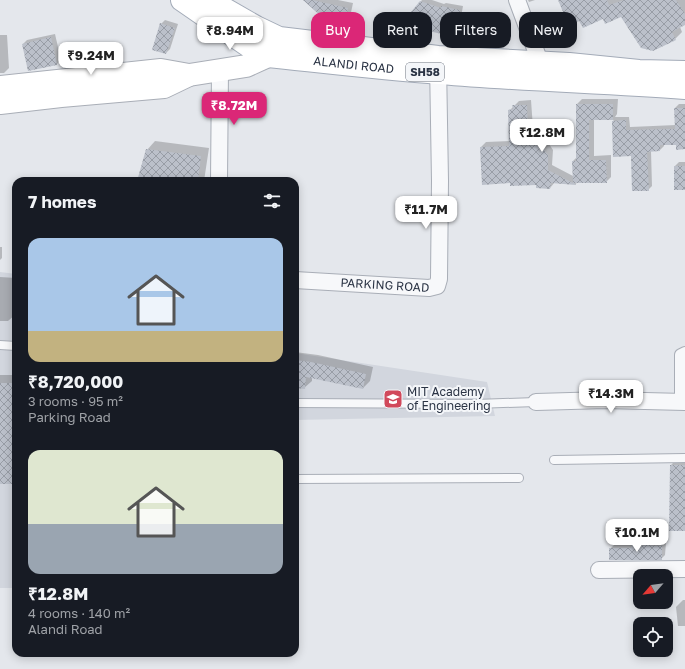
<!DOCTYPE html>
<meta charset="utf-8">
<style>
:root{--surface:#171b24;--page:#242831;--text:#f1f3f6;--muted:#9ea1a6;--accent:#db2777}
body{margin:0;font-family:"Golos Text",sans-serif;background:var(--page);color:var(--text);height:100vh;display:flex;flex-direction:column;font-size:15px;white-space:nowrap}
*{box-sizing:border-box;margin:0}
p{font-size:13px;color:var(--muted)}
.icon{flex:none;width:22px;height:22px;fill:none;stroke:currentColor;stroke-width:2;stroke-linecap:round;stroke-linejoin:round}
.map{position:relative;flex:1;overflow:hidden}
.details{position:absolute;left:12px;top:177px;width:287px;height:480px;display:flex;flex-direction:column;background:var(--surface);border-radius:12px;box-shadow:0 2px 10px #0003}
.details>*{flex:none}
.guide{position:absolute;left:311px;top:12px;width:314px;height:36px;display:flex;gap:8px}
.needle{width:26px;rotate:242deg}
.controls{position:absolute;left:633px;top:569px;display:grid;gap:8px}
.controls a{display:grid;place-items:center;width:40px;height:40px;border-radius:8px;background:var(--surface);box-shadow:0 2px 10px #0003;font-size:20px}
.price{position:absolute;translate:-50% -34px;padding:0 9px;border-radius:8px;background:#fff;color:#222;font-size:13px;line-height:26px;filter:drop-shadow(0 1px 2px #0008)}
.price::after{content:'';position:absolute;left:50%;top:24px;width:12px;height:9px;margin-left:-6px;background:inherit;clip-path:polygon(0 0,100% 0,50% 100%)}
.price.current{background:var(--accent);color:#fff}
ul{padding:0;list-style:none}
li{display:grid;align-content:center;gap:8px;height:212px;padding:0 16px}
li span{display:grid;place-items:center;height:124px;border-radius:12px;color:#555}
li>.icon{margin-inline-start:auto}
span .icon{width:72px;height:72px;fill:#fffc;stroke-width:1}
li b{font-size:17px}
h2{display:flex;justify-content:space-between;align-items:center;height:48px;padding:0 16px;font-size:17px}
.chip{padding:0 14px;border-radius:12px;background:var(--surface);box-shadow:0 2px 10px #0003;font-size:14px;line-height:36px}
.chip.current{background:var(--accent);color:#fff}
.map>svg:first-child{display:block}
.built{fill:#d2d6de}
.shadow{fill:#0003}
.building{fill:url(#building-cross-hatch)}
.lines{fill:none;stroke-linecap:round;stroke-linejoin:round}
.service-casing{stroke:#a9aeb7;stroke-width:10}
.pedestrian-casing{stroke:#a9aeb7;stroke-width:14}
.minor-casing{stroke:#a9aeb7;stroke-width:18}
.secondary-casing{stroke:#a9aeb7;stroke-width:24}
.primary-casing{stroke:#a3abb8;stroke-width:24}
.service{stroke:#f7f8fa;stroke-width:8}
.pedestrian{stroke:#f7f8fa;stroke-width:12}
.minor{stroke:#f7f8fa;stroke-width:16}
.secondary{stroke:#fff;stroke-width:22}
.primary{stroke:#fff;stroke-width:22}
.labels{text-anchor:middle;stroke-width:4;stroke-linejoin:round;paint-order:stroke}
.shield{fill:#f4f6f9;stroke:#676e7b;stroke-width:1}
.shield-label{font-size:11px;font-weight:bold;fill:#2b3445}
.street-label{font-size:12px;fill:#2b3445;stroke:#f4f6f9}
.poi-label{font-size:12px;fill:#2b3445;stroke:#f4f6f9;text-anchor:start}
</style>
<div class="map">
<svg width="685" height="669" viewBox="0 0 685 669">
<defs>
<pattern id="building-cross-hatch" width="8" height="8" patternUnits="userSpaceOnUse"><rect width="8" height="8" fill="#bbc0ca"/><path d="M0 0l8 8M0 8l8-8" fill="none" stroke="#989da6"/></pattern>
</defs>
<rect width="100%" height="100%" fill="#e4e7ec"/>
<!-- built -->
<g class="built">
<polygon points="0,272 16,274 16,588 0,588"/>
<polygon points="295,353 487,382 495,416 295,420"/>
</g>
<!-- shadow -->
<g class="shadow">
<polygon points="305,0 338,0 353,3 349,22 343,27 322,15"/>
<polygon points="422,0 432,0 444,4 446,3 463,6 461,17 471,19 468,34 464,38 412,12"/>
<polygon points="528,0 535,0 529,2"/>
<polygon points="559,0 685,0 685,24 680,27 682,32 675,39 622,16 580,20"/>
<polygon points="165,20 178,24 170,49 166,53 161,24"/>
<polygon points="55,34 61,60 57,64 29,70 23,44 27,40"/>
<polygon points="0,35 7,35 9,68 4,73 0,73"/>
<polygon points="582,99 618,99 617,114 615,117 629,117 630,127 676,125 675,108 679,104 685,104 685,143 664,144 664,146 660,150 651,151 652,186 648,190 632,155 613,121 614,120 594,119 594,156 611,155 611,177 606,182 577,182 576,184 555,182 550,188 537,187 537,184 511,182 481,147 486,142 510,141 509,111 519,101 531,100 533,128 550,129 549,144 553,150 552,165 573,176 573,161 577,157 577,104"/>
<polygon points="155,141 209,148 204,181 138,181 147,150"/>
<polygon points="679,162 685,162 685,189 675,166"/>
<polygon points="0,247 2,247 2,258 0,260"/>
<polygon points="0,277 16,278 16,314 8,321 0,321"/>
<polygon points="295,352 318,355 373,367 370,381 363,388 312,377 312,381 304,388 295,387"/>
<rect x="0" y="375" width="16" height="108"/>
<polygon points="676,460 685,460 685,530 671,465"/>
<polygon points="636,541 666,543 665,555 661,559 610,549 614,545 632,545"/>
<polygon points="683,600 685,600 685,626 678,626 676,607"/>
</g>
<!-- building -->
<g class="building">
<polygon points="303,0 312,0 348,8 344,28 320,23 321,16"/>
<polygon points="558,0 607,0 609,5 624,0 676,0 685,14 685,25 672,32 676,40 653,51 641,48 621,17 605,24 603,19 583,28 579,21 569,26"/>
<polygon points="420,1 441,8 441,6 460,10 458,21 468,23 464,39 433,32 411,12"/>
<polygon points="160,23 175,28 166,54 152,50"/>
<polygon points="51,37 57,65 28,71 22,44"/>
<polygon points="576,104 613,104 613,120 589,120 589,160 606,160 607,183 574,183 576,185 551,183 550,189 536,188 536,185 510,186 510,183 482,185 480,147 509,146 508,110 513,109 512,105 527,105 528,132 546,134 544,150 548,155 548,170 573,183 572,161 576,161"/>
<polygon points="674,108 685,108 685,149 676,150 676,145 660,145 660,151 647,152 649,191 632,191 631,156 613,157 612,121 626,120 626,130 675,129"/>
<polygon points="146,149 201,156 198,181 137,181"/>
<rect x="674" y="166" width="11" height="24"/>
<polygon points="295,360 311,362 366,374 363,389 306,377 305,389 295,388"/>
<rect x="0" y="383" width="16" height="101"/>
<polygon points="670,465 685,465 685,531 669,531"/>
<polygon points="631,544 662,546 662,560 609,560 609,548 631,548"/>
</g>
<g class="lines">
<!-- service casing -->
<g class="service-casing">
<g id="service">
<polyline points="0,345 16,346"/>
<polyline points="295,403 476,404 536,402"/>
<polyline points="554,460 685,458"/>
<polyline points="295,479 519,478"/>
</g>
</g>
<!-- pedestrian casing -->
<g class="pedestrian-casing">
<polyline id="pedestrian" points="681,402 681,355 685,353"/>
</g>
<!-- minor casing -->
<g class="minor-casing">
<g id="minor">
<polyline points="517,0 540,62"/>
<polyline points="219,181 220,70"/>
<path id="s1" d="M295,280l134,8 8,-2 2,-7 1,-98 -2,-118"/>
<polyline points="536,402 605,400 685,402"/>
<polyline points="599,570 685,569"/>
</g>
</g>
<!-- secondary casing -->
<g class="secondary-casing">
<g id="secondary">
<polyline points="0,87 161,70 189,75"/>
<polyline points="0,103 61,96 164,87 189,75 246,66 268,56 277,42"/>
</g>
</g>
<!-- primary casing -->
<g class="primary-casing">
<g id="primary">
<path id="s2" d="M182,0l68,47 18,9c57,6 115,13 172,17 82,7 163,9 245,15"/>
<polyline points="209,0 256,27 279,38 438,57 569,64 639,71 685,72"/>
</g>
</g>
<!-- service -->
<use href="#service" class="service"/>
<!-- pedestrian -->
<use href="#pedestrian" class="pedestrian"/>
<!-- minor -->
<use href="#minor" class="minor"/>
<!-- secondary -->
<use href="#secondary" class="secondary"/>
<!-- primary -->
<use href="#primary" class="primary"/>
</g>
<!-- icons -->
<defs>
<g id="university-square" transform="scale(1)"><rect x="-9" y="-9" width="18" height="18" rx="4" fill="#d1495b" stroke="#f4f6f9"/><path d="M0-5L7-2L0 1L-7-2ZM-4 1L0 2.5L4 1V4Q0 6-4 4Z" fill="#fff"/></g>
</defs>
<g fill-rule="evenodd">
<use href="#university-square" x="393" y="399"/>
</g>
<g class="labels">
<!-- shield labels -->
<rect class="shield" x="406" y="63" width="38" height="18" rx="3"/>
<g class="shield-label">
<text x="425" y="76">SH58</text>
</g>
<!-- street labels -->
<g class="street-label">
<text dy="4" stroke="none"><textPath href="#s2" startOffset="189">ALANDI ROAD</textPath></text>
<text dy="4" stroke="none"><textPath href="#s1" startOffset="90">PARKING ROAD</textPath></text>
</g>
<!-- poi labels -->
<g class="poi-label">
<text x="407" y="396">MIT Academy<tspan x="407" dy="14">of Engineering</tspan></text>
</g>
</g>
</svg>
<div class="controls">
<a><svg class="needle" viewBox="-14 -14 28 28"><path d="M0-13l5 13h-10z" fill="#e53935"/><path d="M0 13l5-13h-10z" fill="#9ea1a6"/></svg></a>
<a><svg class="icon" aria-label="locate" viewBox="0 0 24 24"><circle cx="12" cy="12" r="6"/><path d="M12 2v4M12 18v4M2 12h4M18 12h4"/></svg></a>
</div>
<b class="price" style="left:230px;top:51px">₹8.94M</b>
<b class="price" style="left:91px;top:76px">₹9.24M</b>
<b class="price current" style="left:234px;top:126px">₹8.72M</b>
<b class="price" style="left:542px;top:153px">₹12.8M</b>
<b class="price" style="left:426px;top:230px">₹11.7M</b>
<b class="price" style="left:611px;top:414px">₹14.3M</b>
<b class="price" style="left:637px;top:553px">₹10.1M</b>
<div class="guide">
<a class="chip current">Buy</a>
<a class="chip">Rent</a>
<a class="chip">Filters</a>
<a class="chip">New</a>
</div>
<section class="details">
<h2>7 homes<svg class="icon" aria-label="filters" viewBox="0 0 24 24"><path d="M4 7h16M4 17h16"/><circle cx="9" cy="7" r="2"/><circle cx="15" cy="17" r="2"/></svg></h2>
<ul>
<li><span style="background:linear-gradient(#a9c7e8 75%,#c2b280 0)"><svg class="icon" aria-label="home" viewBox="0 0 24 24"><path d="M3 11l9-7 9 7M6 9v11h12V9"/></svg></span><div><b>₹8,720,000</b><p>3 rooms · 95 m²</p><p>Parking Road</p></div></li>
<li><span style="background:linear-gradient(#dfe7d0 60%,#9aa5b1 0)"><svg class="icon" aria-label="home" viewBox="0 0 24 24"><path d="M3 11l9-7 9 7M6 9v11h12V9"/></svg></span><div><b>₹12.8M</b><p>4 rooms · 140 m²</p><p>Alandi Road</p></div></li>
</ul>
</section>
</div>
